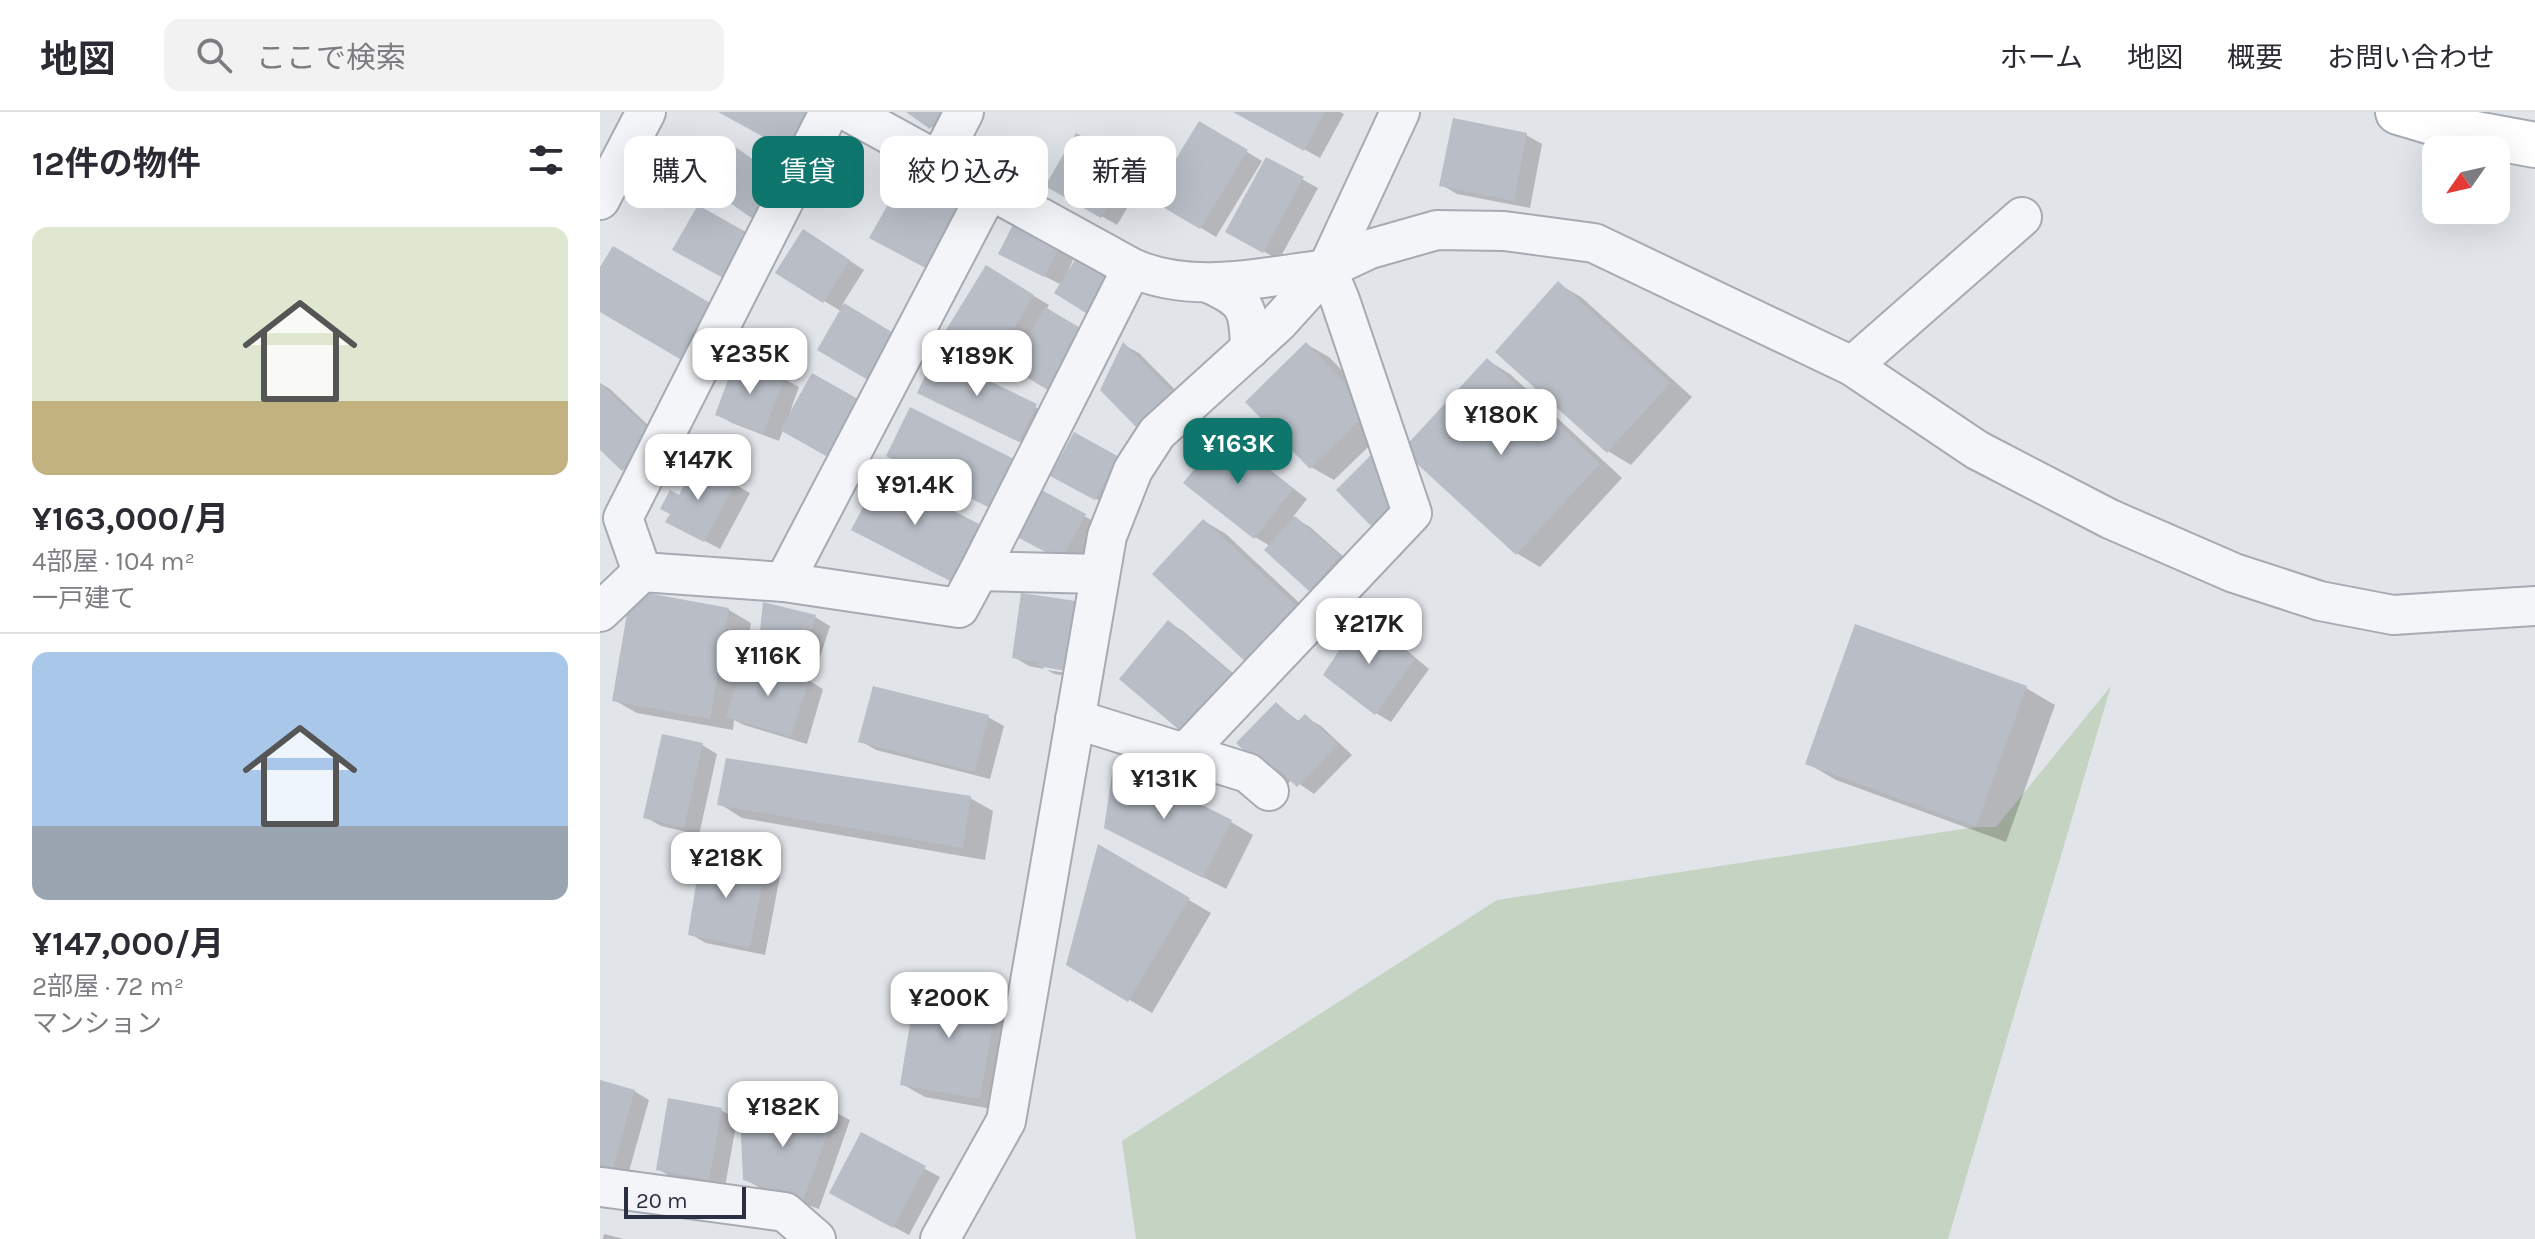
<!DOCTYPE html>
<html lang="ja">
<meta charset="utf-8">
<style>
:root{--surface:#fff;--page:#f2f2f3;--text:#2b2b33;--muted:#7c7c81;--line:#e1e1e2;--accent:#0f766e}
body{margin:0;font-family:Karla,"Noto Sans JP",sans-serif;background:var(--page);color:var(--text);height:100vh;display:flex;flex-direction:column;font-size:30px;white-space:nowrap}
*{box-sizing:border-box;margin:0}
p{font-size:26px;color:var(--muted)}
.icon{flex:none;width:44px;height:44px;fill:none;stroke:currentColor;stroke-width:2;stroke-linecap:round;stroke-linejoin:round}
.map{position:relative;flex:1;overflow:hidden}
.panel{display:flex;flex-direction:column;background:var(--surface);width:600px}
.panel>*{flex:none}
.guide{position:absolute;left:24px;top:24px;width:760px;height:72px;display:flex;gap:16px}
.needle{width:52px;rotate:236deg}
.buttons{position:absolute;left:1822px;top:24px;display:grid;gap:16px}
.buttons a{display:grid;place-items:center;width:88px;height:88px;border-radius:16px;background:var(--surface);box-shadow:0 8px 32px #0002;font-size:40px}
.scale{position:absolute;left:24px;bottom:20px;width:122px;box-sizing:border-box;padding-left:8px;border:4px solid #2a3041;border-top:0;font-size:22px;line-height:28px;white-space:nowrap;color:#2a3041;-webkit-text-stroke:6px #f1f3f7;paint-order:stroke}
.price{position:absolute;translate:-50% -68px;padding:0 18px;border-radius:16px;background:#fff;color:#222;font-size:26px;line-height:52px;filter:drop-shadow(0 2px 4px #0008)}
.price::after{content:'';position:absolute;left:50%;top:48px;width:24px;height:18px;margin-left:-12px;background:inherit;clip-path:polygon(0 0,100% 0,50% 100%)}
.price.current{background:var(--accent);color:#fff}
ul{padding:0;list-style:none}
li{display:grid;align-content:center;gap:16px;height:424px;padding:0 32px}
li+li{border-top:2px solid var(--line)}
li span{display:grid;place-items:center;height:248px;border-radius:16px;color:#555}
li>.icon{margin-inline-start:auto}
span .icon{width:144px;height:144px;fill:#fffc;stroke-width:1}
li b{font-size:34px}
h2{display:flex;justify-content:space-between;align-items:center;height:96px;padding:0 32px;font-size:34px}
.chip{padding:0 28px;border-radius:16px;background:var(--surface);box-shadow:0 8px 32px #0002;font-size:28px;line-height:72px}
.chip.current{background:var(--accent);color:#fff}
header{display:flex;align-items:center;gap:48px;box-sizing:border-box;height:112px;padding:0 40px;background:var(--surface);border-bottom:2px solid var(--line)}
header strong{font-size:38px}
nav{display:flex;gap:44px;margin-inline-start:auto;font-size:28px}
.search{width:560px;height:72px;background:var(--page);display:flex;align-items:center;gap:20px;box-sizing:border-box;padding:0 28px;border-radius:16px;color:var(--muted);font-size:30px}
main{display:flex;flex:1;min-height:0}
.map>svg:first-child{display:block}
.green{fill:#c5d3c2}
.shadow{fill:#0003}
.building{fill:#b8bdc6}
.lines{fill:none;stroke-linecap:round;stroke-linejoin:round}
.street-casing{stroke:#a6aab3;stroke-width:42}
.secondary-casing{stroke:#a6aab3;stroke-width:48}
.street{stroke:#f4f5f8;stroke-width:38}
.secondary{stroke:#fff;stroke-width:44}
</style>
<header>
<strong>地図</strong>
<div class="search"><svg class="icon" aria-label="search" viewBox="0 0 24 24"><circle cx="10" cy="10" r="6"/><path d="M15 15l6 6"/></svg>ここで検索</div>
<nav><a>ホーム</a><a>地図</a><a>概要</a><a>お問い合わせ</a></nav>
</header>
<main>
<section class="panel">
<h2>12件の物件<svg class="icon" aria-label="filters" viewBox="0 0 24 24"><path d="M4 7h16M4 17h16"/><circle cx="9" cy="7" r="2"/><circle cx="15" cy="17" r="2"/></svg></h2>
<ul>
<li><span style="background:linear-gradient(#dfe7d0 70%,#c2b280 0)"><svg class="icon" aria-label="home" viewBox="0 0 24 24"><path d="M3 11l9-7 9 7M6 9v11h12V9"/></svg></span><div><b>¥163,000/月</b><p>4部屋 · 104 m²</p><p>一戸建て</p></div></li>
<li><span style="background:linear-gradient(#a9c7e8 70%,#9aa5b1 0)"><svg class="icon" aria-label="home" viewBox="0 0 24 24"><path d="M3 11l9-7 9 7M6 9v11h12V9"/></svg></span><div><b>¥147,000/月</b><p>2部屋 · 72 m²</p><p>マンション</p></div></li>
</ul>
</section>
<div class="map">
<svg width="1935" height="1127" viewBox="0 0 1935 1127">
<rect width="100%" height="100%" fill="#e1e4e9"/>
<!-- green -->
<polygon class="green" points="1511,574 1348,1127 536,1127 522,1029 897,788 1376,715 1396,715"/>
<!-- shadow -->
<g class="shadow">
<polygon points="309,0 363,0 346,24"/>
<polygon points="637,0 740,0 744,2 720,46"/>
<polygon points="600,12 662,49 616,125 554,87"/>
<polygon points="926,23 942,32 930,96 857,82 842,73"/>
<polygon points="476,24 546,64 517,113 448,73"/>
<polygon points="667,48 718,76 679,148 628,119"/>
<polygon points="418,108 477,139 462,173 416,150"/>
<polygon points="219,129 264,158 242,193 309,232 284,275 219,237 241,199 224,189"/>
<polygon points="387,156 449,193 411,255 349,218"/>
<polygon points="958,172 981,185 1092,285 1031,353 1008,339 898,240"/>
<polygon points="706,232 729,245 793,311 734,368 711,355"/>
<polygon points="524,233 539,241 589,292 556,325"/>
<polygon points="336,246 451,303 435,337 334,289"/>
<polygon points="887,248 910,262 1022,366 940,455 918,442 805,338"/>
<polygon points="213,264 272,297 242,351 183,318 179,329 132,311 117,302 184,267 199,275 190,300 192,301"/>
<polygon points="0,271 10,277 69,333 39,366 23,357 0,335"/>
<polygon points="474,323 533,356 511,395 453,363"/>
<polygon points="623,324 638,333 707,387 693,405 710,415 754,454 725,486 710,477 670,434 655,425 586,371"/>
<polygon points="98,352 150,381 120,437 68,409"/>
<polygon points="281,364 393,423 366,476 269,426"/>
<polygon points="441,380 500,413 477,455 418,423"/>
<polygon points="604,409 626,422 724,514 675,566"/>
<polygon points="33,480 129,498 151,511 145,550 208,568 223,577 207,632 144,613 134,608 133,618 37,601 14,588"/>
<polygon points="475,491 490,500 481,566 454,562 447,558 475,562 476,558 441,553 444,557 429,554 414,545"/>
<polygon points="215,505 230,514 216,558 176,546 160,537"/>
<polygon points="762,506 777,514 829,557 791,610 776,601"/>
<polygon points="568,510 583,519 647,573 600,629"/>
<polygon points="1426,576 1455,593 1406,730 1236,668 1207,651"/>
<polygon points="676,592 700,610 705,605 721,614 752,643 714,682 692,667 688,672 672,663"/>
<polygon points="388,605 404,614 390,667 276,638 261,629"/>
<polygon points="102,633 117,642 99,723 61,714 45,705"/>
<polygon points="370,686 393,699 385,748 142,706 120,692"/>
<polygon points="631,710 653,723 626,777 506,715"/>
<polygon points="499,735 611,801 552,901 468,852"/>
<polygon points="165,755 180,764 165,843 106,831 90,822"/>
<polygon points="397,884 420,897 403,999 325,985 302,972"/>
<polygon points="0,970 34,979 49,988 28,1063 0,1055"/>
<polygon points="121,998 137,1007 125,1075 73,1066 58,1057"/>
<polygon points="235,1000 250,1008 219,1097 160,1076 145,1067"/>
<polygon points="262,1023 340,1065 309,1123 247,1090"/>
<polygon points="4,1122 24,1127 3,1127"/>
</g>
<!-- building -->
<g class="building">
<polygon points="118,0 219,0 196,43"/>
<polygon points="306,0 342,0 330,17"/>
<polygon points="633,0 725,0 704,39"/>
<polygon points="853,6 927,21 914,89 839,74"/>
<polygon points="599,9 648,38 600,117 551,88"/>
<polygon points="476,21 532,54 501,106 445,74"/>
<polygon points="134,34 181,67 153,107 106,74"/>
<polygon points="666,45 704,65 663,141 625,120"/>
<polygon points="309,55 370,89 331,159 269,126"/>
<polygon points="98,93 160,128 136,173 72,138"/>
<polygon points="417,105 463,129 444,165 398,142"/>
<polygon points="203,117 250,148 223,191 175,161"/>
<polygon points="13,134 122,198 90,253 0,200 0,155"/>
<polygon points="482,137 525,164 497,208 454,181"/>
<polygon points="386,153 434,183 395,248 346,218"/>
<polygon points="958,169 1070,271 1007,341 895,240"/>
<polygon points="244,191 295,222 268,268 217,238"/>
<polygon points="445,195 487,220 451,280 410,255"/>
<polygon points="523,230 575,283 539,318 500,278"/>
<polygon points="706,230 771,297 710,357 645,290"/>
<polygon points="335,243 437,292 419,330 317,281"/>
<polygon points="136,246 185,265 163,322 115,303"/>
<polygon points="887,246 1000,352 916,443 802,338"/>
<polygon points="212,261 258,287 226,344 180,318"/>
<polygon points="0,271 55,323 22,359 0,338"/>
<polygon points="310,295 414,347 390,396 286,344"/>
<polygon points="474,320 519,345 495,388 450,364"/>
<polygon points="622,322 693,377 654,427 583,371"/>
<polygon points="776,338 813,374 772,415 736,378"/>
<polygon points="97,349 136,370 104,430 65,410 70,402 60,397 70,378 79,383"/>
<polygon points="281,361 379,412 350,469 251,418"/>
<polygon points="440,377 486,402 461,448 415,424"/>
<polygon points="695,404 740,444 709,479 664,438"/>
<polygon points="603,407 703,500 651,555 552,462"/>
<polygon points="31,478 129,496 110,607 12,589"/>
<polygon points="421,481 476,489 466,559 437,554 437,550 412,546"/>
<polygon points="163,490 216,503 201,551 158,538"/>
<polygon points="762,503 815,547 775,603 723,563"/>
<polygon points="568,508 633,563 584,622 519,567"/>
<polygon points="1255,512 1427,574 1376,715 1205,652"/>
<polygon points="144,547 209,567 191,625 126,605"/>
<polygon points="273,574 389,603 375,660 258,630"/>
<polygon points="676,590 697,610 705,602 738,633 697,675 678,657 671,665 636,631"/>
<polygon points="62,622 103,631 84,716 43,706"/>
<polygon points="126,646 371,684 363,736 117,693"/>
<polygon points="514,649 632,708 603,766 504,716"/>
<polygon points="498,732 590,786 528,890 466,853"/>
<polygon points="101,741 166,753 150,836 88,823"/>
<polygon points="317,869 398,882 380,987 300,973"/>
<polygon points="0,968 35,978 13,1056 0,1052"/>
<polygon points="68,986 122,996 109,1068 56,1058"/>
<polygon points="236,998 203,1089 143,1068 140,1001"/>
<polygon points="261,1020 326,1054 293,1116 229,1081"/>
</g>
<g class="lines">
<!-- street casing -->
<g class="street-casing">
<g id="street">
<path d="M249,0l283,156c62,27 130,9 195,1"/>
<polyline points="339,49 364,0"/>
<polyline points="0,88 46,0"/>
<path d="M608,171c38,17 41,24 42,66"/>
<polyline points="1252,254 1422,105"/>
<polyline points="42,460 184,470 359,496 379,459"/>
<polyline points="500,462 379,459 532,156"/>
<polyline points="184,470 390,76"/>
<polyline points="0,500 42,460 23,406 229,0"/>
<polyline points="475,607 648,661 669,679"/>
<polyline points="585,641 812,401 740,188 727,157 800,0"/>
<polyline points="2,1075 185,1100 216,1127"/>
<polyline points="340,1127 406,1009 507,424 533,358 557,321 678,211 727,157 770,137 837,118 904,119 994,131 1252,254 1377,338 1510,407 1634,461 1720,489 1793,503 1935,494"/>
</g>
</g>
<!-- secondary casing -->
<g class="secondary-casing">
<polyline id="secondary" points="1798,0 1865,20 1935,33"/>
</g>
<!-- street -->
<use href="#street" class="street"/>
<!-- secondary -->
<use href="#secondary" class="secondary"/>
</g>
</svg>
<div class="buttons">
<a><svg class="needle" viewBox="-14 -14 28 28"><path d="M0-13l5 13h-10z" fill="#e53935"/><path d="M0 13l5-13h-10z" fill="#7c7c81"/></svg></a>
</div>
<div class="scale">20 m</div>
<b class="price" style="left:150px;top:284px">¥235K</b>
<b class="price" style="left:377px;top:286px">¥189K</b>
<b class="price" style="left:901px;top:345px">¥180K</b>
<b class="price current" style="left:638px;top:374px">¥163K</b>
<b class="price" style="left:98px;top:390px">¥147K</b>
<b class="price" style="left:315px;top:415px">¥91.4K</b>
<b class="price" style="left:769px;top:554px">¥217K</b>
<b class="price" style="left:168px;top:586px">¥116K</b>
<b class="price" style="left:564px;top:709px">¥131K</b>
<b class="price" style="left:126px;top:788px">¥218K</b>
<b class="price" style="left:349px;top:928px">¥200K</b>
<b class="price" style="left:183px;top:1037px">¥182K</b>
<div class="guide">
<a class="chip">購入</a>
<a class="chip current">賃貸</a>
<a class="chip">絞り込み</a>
<a class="chip">新着</a>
</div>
</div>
</main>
